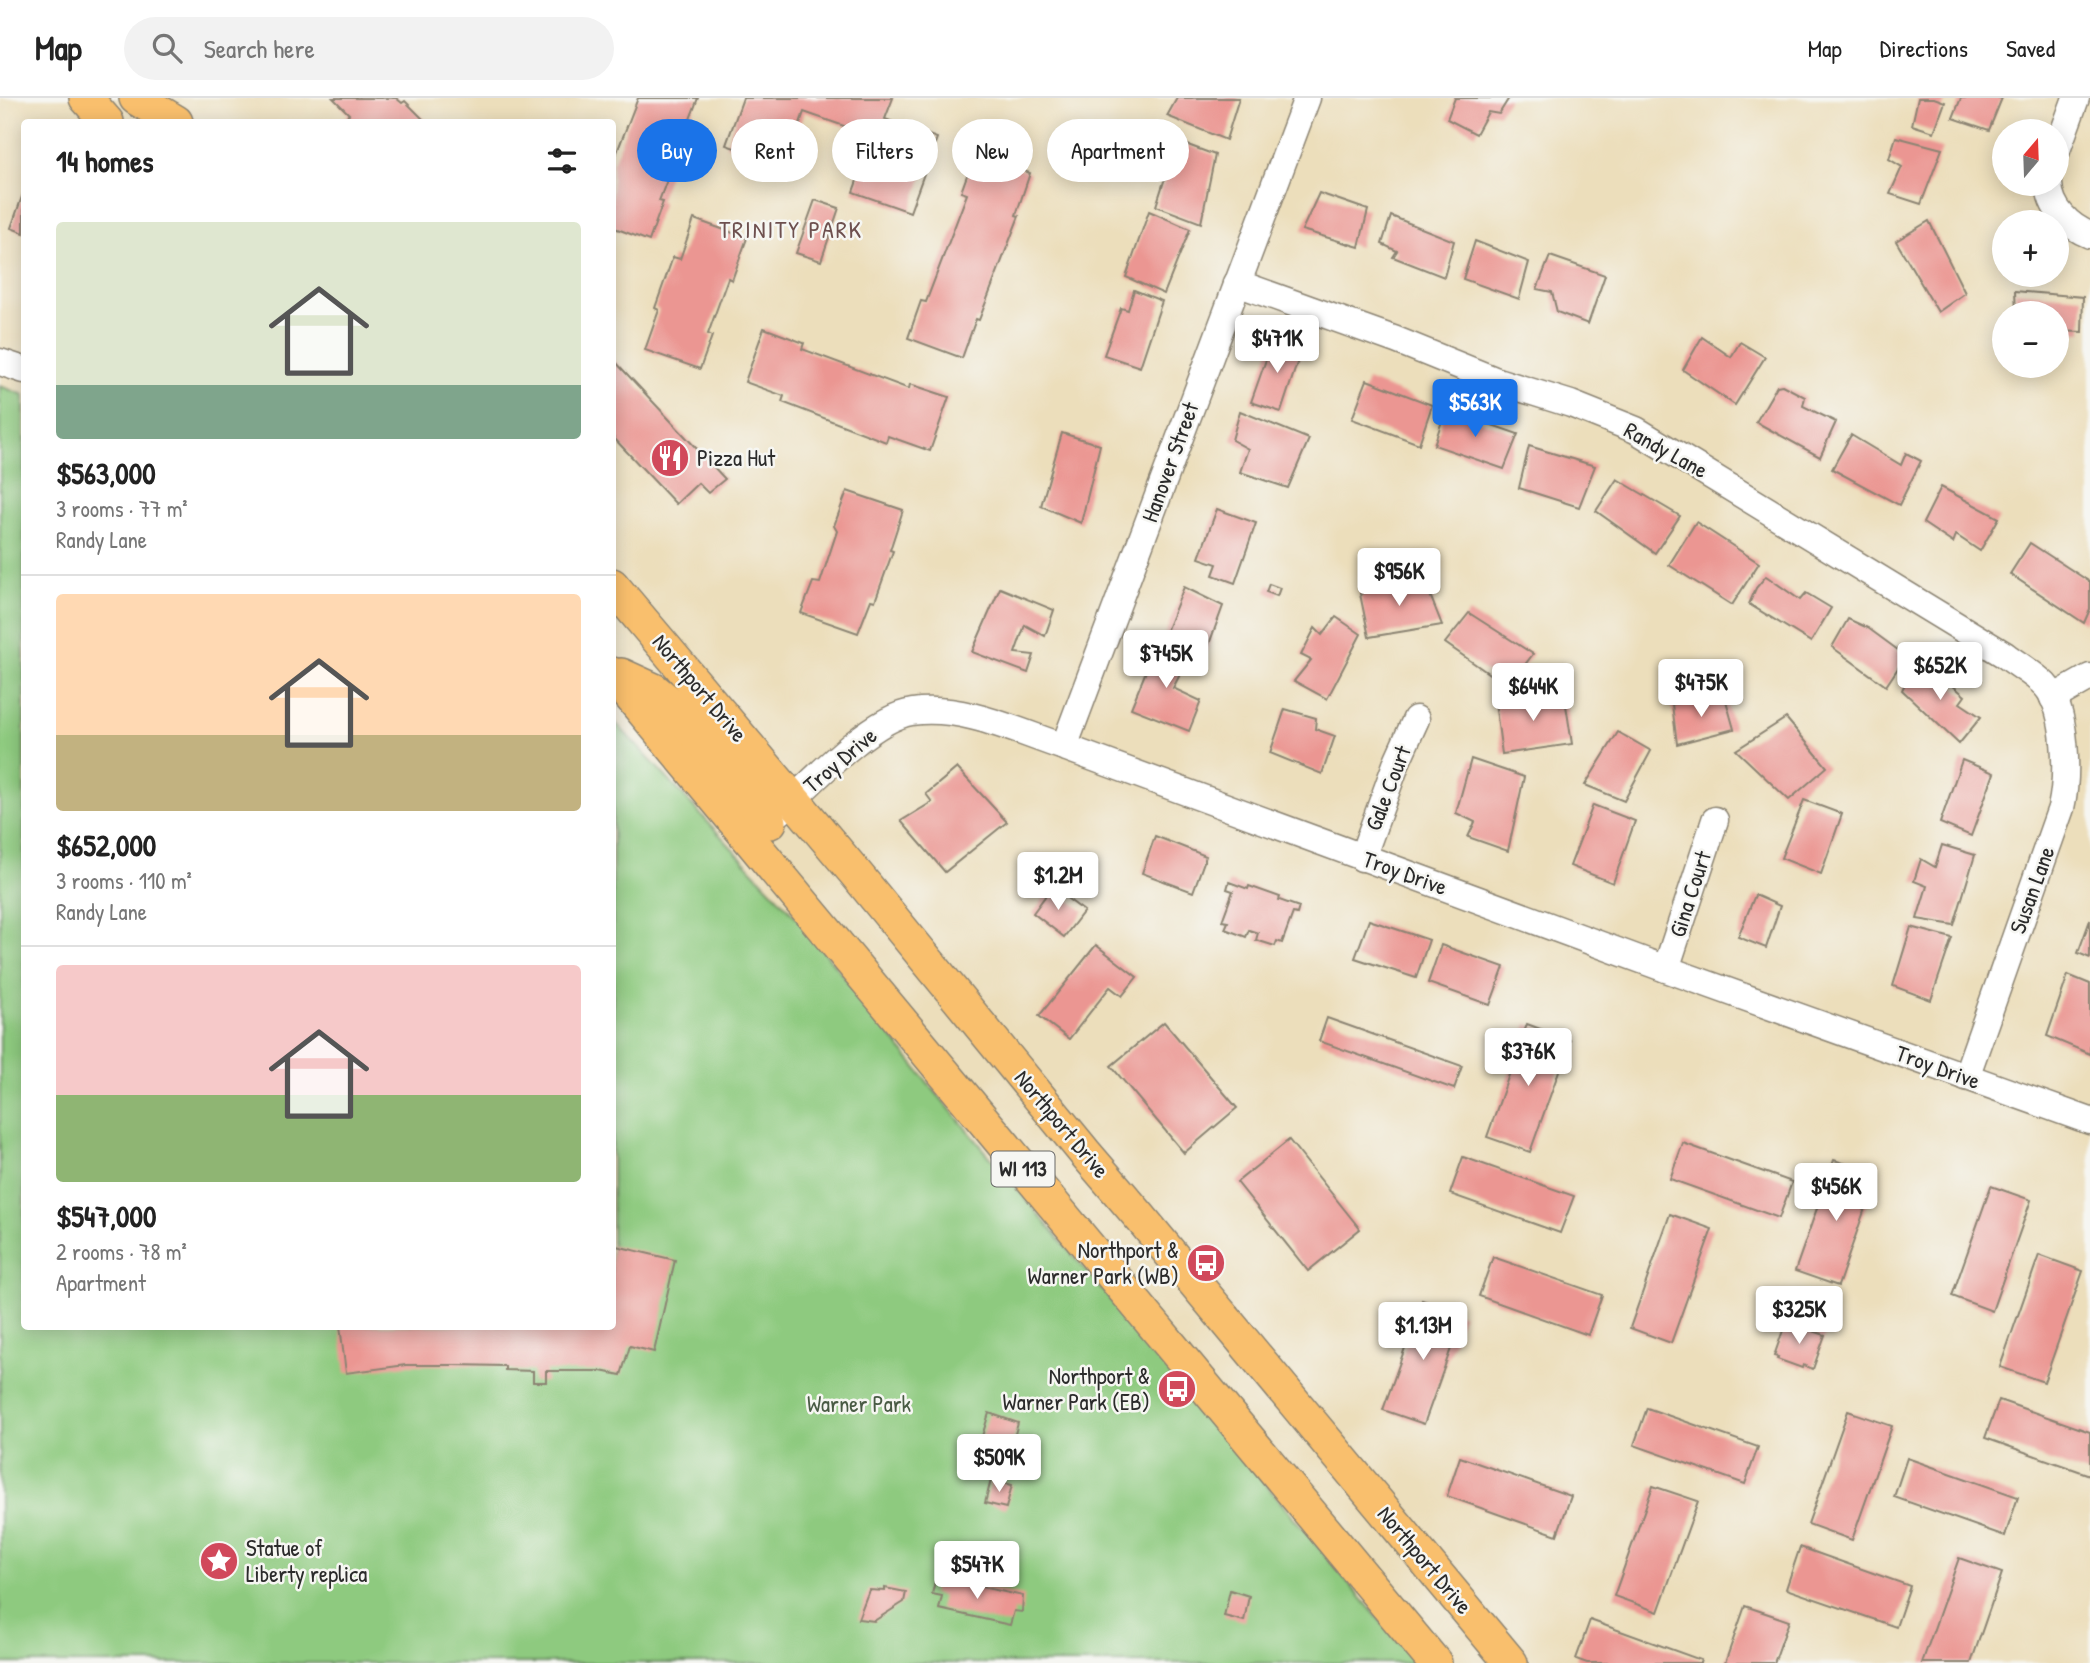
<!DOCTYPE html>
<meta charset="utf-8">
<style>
:root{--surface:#fff;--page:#f2f2f2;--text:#222;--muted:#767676;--line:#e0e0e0;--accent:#1a73e8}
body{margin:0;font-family:"Patrick Hand",sans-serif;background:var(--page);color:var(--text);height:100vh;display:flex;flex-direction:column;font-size:26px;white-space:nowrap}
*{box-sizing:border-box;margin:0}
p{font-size:23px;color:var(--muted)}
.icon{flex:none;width:38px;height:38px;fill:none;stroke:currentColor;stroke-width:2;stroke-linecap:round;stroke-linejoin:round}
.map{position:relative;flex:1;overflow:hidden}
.panel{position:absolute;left:21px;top:21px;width:595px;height:1211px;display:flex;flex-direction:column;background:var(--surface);border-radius:7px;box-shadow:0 4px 18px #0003}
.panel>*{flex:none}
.banner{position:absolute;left:637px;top:21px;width:665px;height:63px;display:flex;gap:14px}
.needle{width:46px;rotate:19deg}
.buttons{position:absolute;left:1992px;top:21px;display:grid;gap:14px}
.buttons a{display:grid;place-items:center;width:77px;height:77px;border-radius:50%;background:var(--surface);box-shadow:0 4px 18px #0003;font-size:35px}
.price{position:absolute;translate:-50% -60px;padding:0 16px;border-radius:7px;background:#fff;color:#222;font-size:23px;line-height:46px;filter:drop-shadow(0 2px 4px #0008)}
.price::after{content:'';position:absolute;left:50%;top:42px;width:21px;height:16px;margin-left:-10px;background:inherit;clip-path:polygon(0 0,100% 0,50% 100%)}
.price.selected{background:var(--accent);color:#fff}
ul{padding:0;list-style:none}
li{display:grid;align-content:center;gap:14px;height:371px;padding:0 35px}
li+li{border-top:2px solid var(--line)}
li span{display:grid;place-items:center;height:217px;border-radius:7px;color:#555}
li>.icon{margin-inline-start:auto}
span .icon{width:126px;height:126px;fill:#fffc;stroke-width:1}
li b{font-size:30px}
h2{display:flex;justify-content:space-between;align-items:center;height:84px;padding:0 35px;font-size:30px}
.chip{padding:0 24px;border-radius:32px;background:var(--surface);box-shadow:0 4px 18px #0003;font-size:24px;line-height:63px}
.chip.selected{background:var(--accent);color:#fff}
header{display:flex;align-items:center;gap:42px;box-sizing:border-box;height:98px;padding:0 35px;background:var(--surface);border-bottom:2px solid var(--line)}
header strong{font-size:33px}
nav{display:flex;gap:38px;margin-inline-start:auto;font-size:24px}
.search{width:490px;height:63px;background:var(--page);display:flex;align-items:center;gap:18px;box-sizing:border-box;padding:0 24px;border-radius:38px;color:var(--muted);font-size:26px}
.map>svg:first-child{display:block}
.green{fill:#8eca7f;stroke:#5c7a55;stroke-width:2}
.building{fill:#eb9692}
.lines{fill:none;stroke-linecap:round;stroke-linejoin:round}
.minor-casing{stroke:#8c8473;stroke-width:29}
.major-casing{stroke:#8c8473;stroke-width:36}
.minor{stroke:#fff;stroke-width:26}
.major{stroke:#f9bf6d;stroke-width:33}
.labels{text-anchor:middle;stroke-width:5;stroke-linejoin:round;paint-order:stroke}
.shield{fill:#f6f6f2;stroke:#686867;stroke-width:2}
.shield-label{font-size:21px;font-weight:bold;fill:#2b2b2b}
.street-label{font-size:23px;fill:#2b2b2b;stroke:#f6f6f2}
.poi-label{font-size:23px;fill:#2b2b2b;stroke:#f6f6f2;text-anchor:start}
.park-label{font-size:23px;fill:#495b44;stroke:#f6f6f2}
.neighbourhood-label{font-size:24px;letter-spacing:2px;fill:#6e504f;stroke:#f6f6f2}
</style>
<header>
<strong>Map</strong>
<div class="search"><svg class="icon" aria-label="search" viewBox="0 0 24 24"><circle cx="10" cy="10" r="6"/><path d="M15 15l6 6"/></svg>Search here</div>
<nav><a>Map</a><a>Directions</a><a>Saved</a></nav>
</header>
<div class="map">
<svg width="2090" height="1565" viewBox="0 0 2090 1565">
<rect width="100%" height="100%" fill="#f6f6f2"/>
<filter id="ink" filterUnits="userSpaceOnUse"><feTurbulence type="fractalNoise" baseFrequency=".0143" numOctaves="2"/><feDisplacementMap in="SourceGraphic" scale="14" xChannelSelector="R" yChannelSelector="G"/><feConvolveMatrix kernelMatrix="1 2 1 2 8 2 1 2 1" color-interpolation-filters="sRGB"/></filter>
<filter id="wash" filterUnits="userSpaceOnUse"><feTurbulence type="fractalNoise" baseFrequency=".00686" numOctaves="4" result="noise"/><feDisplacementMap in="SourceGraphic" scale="28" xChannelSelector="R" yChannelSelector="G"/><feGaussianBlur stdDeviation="1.57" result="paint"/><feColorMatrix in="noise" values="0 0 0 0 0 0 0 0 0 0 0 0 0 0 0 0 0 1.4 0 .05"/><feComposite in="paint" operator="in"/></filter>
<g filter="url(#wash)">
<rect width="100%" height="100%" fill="#ecdebb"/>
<!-- green -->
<polygon class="green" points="0,288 24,297 24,1228 612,1228 613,622 797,820 933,991 1416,1565 0,1565"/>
<g id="blocks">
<!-- building -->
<g class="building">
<polygon points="333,0 396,0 402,5 405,3 426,24 341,24 349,16"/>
<polygon points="638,0 698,0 659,103 663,104 649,143 612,129 612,67"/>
<polygon points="743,0 893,0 885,21 937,40 910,114 853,94 873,38 804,14 785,68 726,47"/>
<polygon points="1177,0 1239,0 1226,42 1167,18"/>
<polygon points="1455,0 1509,0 1499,16 1488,14 1476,36 1447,21"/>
<polygon points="1918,0 1934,0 1945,4 1934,34 1912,27"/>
<polygon points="1961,0 2002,0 1989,32 1953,20"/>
<polygon points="1896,39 1942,51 1921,106 1890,96 1902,69 1889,61"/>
<polygon points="1177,43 1215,57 1201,125 1156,108"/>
<polygon points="975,55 1030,75 1016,117 1019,118 979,222 976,221 962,260 908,240 921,203 926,204 967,96 961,94"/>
<polygon points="24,93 24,135 11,130"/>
<polygon points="1319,95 1368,112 1359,149 1302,132"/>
<polygon points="815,102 839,110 821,163 796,155"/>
<polygon points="1149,113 1190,131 1164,196 1126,179"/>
<polygon points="1391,118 1454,143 1444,179 1393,159 1397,153 1382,146"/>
<polygon points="694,121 747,140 732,182 728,180 708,236 712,238 700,271 645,252 659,212 655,210 673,159 680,161"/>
<polygon points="1929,123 1965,195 1938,214 1896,143"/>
<polygon points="1475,143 1529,164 1519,201 1463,181"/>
<polygon points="1550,158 1605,177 1588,226 1557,214 1552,194 1537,191"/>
<polygon points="1134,192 1162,203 1140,269 1104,257 1121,210 1128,212"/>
<polygon points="2015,193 2083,199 2082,234 2056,233 2056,215 2016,215"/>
<polygon points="764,230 804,245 802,251 909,291 910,286 949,299 930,353 888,338 886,344 782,304 784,298 745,284"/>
<polygon points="1274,239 1302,250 1281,314 1251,304"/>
<polygon points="1702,239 1731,259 1740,244 1765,259 1735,307 1683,272"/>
<polygon points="612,260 725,381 708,395 698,385 676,406 612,338"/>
<polygon points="1367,282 1432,307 1419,346 1352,321"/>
<polygon points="1782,287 1805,299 1803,308 1836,324 1820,359 1756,324 1777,288"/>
<polygon points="1446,311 1518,336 1504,371 1434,347"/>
<polygon points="1240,313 1309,341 1288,390 1240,374 1248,351 1232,342"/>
<polygon points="1062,335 1100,347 1081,425 1041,408"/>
<polygon points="1851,337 1901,367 1906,355 1921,363 1899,407 1832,371"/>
<polygon points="1529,348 1595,368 1579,409 1519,390"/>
<polygon points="1617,381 1680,418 1655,455 1596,413"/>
<polygon points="1941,389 1999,420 1980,453 1956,437 1953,445 1923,425"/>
<polygon points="847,393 903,412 890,452 893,453 875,503 871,502 858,535 801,515 813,484 820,485 837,433 834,428"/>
<polygon points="1217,411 1256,425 1235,485 1213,477 1217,466 1199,460"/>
<polygon points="1696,424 1759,465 1732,507 1669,467"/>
<polygon points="2030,445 2090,484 2090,511 2084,525 2010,476"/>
<polygon points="1422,477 1442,527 1369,539 1360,496"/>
<polygon points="1766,478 1800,502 1806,495 1831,510 1811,544 1749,506 1756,490"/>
<polygon points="1269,486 1280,490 1277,498 1266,494"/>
<polygon points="1184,489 1223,508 1205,557 1163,541"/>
<polygon points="1000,490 1054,512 1045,538 1025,527 1015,555 1034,557 1028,575 972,554"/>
<polygon points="1469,515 1533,556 1508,589 1445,545"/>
<polygon points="1336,519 1361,536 1327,601 1294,583 1311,562 1301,557 1315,530 1322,537"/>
<polygon points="1848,521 1868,530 1906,558 1886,588 1832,549"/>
<polygon points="1157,546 1189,559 1173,590 1201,603 1189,633 1131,610"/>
<polygon points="1926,565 1965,598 1960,605 1981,619 1959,646 1902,592 1911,573"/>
<polygon points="1564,594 1572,646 1502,656 1495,604"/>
<polygon points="1725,599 1734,631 1677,646 1672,606"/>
<polygon points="1285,611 1316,620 1315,631 1335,638 1322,676 1270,655"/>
<polygon points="1786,620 1827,669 1789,702 1736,652"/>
<polygon points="1618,634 1651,653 1624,703 1585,687"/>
<polygon points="1471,661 1524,679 1508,753 1468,739 1475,724 1456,715"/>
<polygon points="1962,662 1994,675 1971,738 1940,725"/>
<polygon points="957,670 1007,724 945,774 901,723 932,704 926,696"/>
<polygon points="1804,702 1842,716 1821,776 1781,760"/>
<polygon points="1593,707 1635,723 1613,785 1570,768"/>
<polygon points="1155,738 1206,758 1193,794 1142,775"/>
<polygon points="1942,747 1975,757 1954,827 1917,821 1927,788 1914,783 1921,761 1935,769"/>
<polygon points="1229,784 1248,791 1249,788 1280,799 1279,802 1299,809 1297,816 1293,815 1282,845 1277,843 1275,848 1256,842 1258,835 1249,832 1246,839 1225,831 1228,824 1222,823 1233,793 1227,791"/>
<polygon points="1052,789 1084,813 1064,839 1033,815"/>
<polygon points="1755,797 1780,808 1766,850 1738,839"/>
<polygon points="1369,822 1429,842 1416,880 1355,860"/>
<polygon points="2090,822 2090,860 2078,855"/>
<polygon points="1911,829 1952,840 1931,902 1893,888"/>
<polygon points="1096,847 1137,879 1122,898 1110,889 1069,941 1039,918"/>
<polygon points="1441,847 1504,869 1490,907 1428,885"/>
<polygon points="2068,877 2090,886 2090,956 2047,938"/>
<polygon points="1327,920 1462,968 1454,991 1319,943"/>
<polygon points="1164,924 1237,1010 1184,1055 1111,968"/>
<polygon points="1527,926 1570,942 1530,1054 1487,1039"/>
<polygon points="1289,1042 1360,1131 1308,1173 1237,1084"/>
<polygon points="1683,1045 1792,1084 1779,1120 1670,1081"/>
<polygon points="1463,1059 1574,1098 1560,1135 1450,1096"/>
<polygon points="1834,1062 1877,1076 1838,1188 1795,1173"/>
<polygon points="1991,1088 2031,1102 1992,1213 1952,1198"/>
<polygon points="1670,1116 1712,1131 1671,1245 1630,1230"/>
<polygon points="612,1147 675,1162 654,1254 630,1248 621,1277 600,1273 546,1273 546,1284 533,1284 533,1273 505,1272 505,1268 453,1267 406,1267 346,1275 340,1228 612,1228"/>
<polygon points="2039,1157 2083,1173 2044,1284 2000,1269"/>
<polygon points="1493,1159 1602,1197 1588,1237 1479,1198"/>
<polygon points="1422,1202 1463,1217 1424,1326 1383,1312"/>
<polygon points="1786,1224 1825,1237 1813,1271 1803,1267 1802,1270 1777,1261 1778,1259 1774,1258"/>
<polygon points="1999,1302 2090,1334 2090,1377 1985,1340"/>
<polygon points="1647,1310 1758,1349 1745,1386 1634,1347"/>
<polygon points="1848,1313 1892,1328 1852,1442 1808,1426"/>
<polygon points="989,1315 1018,1325 1005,1373 974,1365"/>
<polygon points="1460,1359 1571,1398 1557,1437 1447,1398"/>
<polygon points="1907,1360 2018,1399 2005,1438 1894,1399"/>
<polygon points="991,1382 1012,1387 1006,1410 985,1405"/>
<polygon points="1653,1388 1698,1403 1658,1514 1614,1498"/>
<polygon points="1800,1449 1910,1488 1896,1529 1786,1491"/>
<polygon points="1959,1460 2002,1475 1971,1565 1922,1565"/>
<polygon points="936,1479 1023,1498 1022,1514 1014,1513 1010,1527 939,1511 942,1498 932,1496"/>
<polygon points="885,1490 906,1494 904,1504 874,1523 858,1521 869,1492 885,1493"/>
<polygon points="1230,1492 1249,1498 1244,1523 1224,1518"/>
<polygon points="1745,1508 1789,1523 1774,1565 1725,1565"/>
<polygon points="1590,1522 1701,1562 1700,1565 1587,1565 1576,1561"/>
</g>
</g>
</g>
<g filter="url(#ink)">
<use href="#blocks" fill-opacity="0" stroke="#8c8473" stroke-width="2"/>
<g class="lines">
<!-- minor casing -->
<g class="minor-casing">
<g id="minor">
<polyline points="2056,55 2076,0"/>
<path d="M2049,86c1,24 20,43 41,51"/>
<path d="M1237,185l159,57 101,41 74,23 65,26 369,225c13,10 29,19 40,30 23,25 23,92 16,123l-95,269"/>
<polyline points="0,264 24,272"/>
<polyline points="2053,600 2090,579"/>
<polyline points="1064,649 1307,0"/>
<path d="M780,714c30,-28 91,-94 132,-100 52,-7 104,19 152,35l602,222 424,152"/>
<polyline points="1362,760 1398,661 1416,621"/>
<polyline points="1666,871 1715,722"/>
</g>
</g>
<!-- major casing -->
<g class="major-casing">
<g id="major">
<polyline points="86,0 107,24"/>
<polyline points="136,0 176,24"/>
<polyline points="612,487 857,777 1085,1055 1140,1119 1511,1565"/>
<polyline points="612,576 1435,1565"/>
<polyline points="621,577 654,592 671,606 770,724"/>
</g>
</g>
<!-- minor -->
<use href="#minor" class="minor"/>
<!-- major -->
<use href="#major" class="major"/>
</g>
</g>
<!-- icons -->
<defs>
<g id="restaurant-disc" transform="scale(2.0125)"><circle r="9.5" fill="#d1495b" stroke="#f6f6f2"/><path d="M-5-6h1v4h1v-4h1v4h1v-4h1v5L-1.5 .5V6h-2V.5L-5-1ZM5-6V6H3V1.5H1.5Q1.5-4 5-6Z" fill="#fff"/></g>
<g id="bus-disc" transform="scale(2.0125)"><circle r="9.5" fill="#d1495b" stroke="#f6f6f2"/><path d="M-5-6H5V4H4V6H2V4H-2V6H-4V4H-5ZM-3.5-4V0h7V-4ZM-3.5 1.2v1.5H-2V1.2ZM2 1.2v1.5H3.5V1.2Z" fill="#fff"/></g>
<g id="sight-disc" transform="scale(2.0125)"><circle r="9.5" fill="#d1495b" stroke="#f6f6f2"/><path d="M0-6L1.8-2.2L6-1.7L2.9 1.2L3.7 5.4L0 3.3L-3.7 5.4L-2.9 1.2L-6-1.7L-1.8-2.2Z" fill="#fff"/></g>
</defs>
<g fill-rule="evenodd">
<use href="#restaurant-disc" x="670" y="360"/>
<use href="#bus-disc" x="1206" y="1165"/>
<use href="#bus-disc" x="1177" y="1291"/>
<use href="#sight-disc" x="219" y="1463"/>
</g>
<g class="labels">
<!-- shield labels -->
<rect class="shield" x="991.5" y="1053.5" width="63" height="35" rx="5"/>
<g class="shield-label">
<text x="1023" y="1078">WI 113</text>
</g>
<!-- street labels -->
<g class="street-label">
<text transform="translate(1666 352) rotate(29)" y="8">Randy Lane</text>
<text transform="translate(1170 364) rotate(-70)" y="8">Hanover Street</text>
<text transform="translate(700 590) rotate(50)" y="8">Northport Drive</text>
<text transform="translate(840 662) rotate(-40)" y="8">Troy Drive</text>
<text transform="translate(1388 690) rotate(-69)" y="8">Gale Court</text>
<text transform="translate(1405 775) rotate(20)" y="8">Troy Drive</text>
<text transform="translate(2032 792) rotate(-70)" y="8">Susan Lane</text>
<text transform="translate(1690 796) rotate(-72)" y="8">Gina Court</text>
<text transform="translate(1938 969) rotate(20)" y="8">Troy Drive</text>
<text transform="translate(1062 1026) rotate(50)" y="8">Northport Drive</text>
<text transform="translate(1425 1462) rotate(50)" y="8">Northport Drive</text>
</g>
<!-- poi labels -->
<g class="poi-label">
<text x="697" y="368">Pizza Hut</text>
<text x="1179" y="1160" text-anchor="end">Northport &amp;<tspan x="1179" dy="26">Warner Park (WB)</tspan></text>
<text x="1150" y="1286" text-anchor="end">Northport &amp;<tspan x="1150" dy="26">Warner Park (EB)</tspan></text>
<text x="246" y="1458">Statue of<tspan x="246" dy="26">Liberty replica</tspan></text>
</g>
<!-- park labels -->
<g class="park-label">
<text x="859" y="1314">Warner Park</text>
</g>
<!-- neighbourhood labels -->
<g class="neighbourhood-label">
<text x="791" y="140">TRINITY PARK</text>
</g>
</g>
</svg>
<div class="buttons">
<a><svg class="needle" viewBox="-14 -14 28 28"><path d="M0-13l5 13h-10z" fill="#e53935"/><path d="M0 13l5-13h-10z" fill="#767676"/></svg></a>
<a>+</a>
<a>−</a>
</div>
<b class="price" style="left:1277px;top:277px">$471K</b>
<b class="price selected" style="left:1475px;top:341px">$563K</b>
<b class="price" style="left:1399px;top:510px">$956K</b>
<b class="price" style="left:1166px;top:592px">$745K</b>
<b class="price" style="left:1940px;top:604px">$652K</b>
<b class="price" style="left:1701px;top:621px">$475K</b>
<b class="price" style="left:1533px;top:625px">$644K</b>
<b class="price" style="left:1058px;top:814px">$1.2M</b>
<b class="price" style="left:1528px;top:990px">$376K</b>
<b class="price" style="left:1836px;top:1125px">$456K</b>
<b class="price" style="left:1799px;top:1248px">$325K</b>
<b class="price" style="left:1423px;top:1264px">$1.13M</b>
<b class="price" style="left:999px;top:1396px">$509K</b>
<b class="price" style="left:977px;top:1503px">$547K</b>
<div class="banner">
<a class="chip selected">Buy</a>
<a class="chip">Rent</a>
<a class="chip">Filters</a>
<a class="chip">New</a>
<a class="chip">Apartment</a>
</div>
<section class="panel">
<h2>14 homes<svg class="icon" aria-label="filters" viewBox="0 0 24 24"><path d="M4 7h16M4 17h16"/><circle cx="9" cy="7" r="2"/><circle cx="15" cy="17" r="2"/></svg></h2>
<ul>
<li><span style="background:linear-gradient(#dfe7d0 75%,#7fa58c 0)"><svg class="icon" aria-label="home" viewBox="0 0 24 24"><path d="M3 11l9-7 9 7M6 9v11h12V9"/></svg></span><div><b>$563,000</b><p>3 rooms · 77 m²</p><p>Randy Lane</p></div></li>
<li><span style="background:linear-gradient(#ffd9b3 65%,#c2b280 0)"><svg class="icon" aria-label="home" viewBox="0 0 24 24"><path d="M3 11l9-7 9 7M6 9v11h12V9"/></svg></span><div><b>$652,000</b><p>3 rooms · 110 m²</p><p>Randy Lane</p></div></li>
<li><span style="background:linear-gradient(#f6c9c9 60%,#8fb573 0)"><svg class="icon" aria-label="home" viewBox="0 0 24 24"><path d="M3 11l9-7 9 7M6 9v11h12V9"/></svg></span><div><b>$547,000</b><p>2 rooms · 78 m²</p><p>Apartment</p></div></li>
</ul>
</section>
</div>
